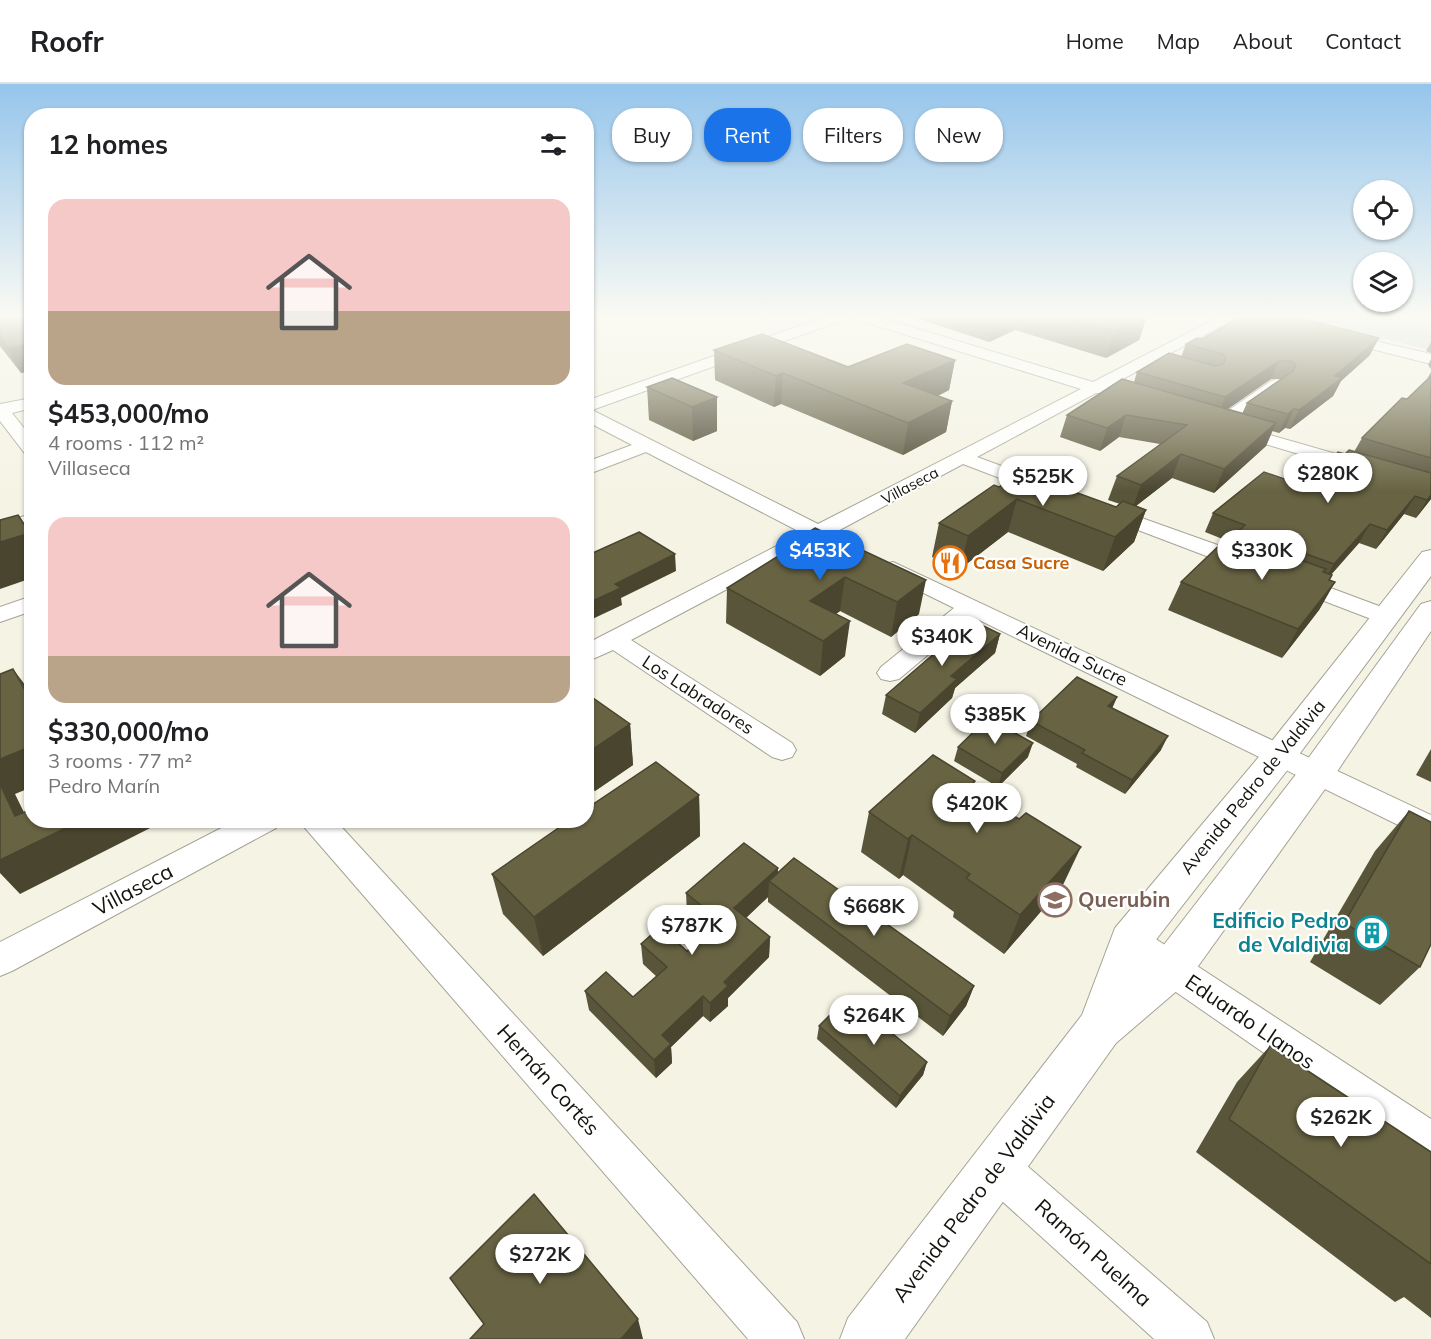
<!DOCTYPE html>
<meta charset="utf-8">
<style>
:root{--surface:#fff;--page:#f6f6f6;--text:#202124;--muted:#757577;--line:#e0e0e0;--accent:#1a73e8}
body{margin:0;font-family:Mulish,sans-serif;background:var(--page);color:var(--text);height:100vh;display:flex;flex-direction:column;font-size:22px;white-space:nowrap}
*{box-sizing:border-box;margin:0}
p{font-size:20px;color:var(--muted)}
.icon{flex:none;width:33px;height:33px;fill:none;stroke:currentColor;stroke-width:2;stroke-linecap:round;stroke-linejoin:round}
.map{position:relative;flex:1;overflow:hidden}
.side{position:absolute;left:24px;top:24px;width:570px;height:720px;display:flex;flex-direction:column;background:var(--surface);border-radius:24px;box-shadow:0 2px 4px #0004}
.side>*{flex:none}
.hud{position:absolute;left:612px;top:24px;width:570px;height:54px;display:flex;gap:12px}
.buttons{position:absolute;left:1353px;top:96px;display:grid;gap:12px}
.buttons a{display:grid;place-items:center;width:60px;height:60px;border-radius:50%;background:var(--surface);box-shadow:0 2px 4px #0004;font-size:30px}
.price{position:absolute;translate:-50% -51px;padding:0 14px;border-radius:21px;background:#fff;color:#222;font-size:20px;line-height:39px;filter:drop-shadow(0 2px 3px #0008)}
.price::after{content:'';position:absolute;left:50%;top:36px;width:18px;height:14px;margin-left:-9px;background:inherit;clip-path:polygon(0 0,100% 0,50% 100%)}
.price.selected{background:var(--accent);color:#fff}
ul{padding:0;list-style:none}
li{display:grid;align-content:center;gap:12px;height:318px;padding:0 24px}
li span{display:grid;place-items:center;height:186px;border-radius:18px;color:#555}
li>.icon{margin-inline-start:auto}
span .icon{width:108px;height:108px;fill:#fffc;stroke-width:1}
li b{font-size:26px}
h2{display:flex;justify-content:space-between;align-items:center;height:72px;padding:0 24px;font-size:26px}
.tag{padding:0 21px;border-radius:24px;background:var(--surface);box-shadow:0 2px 4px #0004;font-size:21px;line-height:54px}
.tag.selected{background:var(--accent);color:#fff}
header{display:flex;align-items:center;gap:36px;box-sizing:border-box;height:84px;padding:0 30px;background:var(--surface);border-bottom:2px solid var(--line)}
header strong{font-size:28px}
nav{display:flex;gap:33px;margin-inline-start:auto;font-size:21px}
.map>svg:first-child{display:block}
.green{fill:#c4dacd}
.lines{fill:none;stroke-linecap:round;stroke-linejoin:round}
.minor-casing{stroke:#a5a395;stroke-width:2}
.major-casing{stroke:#a5a395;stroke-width:2}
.minor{fill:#fff;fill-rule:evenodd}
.major{fill:#fff;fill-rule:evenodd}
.wall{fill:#59553a;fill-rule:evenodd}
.shaded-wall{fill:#49452f}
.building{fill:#686343;stroke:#49452f;stroke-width:1.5}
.labels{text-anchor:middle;stroke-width:4.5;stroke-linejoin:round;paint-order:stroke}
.far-street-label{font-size:15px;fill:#13130d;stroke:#fff}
.food-label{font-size:18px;font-weight:bold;fill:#c56008;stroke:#fff;text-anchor:start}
.street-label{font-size:18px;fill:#13130d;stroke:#fff}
.near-street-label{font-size:21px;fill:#13130d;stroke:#fff}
.near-education-label{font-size:21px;font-weight:bold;fill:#785e54;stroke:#fff;text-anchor:start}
.near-culture-label{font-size:21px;font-weight:bold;fill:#0d838f;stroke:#fff;text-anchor:end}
</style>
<header>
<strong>Roofr</strong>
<nav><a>Home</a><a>Map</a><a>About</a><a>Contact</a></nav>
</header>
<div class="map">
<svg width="1431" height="1255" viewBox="0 0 1431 1255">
<rect width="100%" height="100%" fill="#f5f3e4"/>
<!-- green -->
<polygon class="green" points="1287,232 1431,234 1431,266"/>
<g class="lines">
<!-- minor casing -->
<g class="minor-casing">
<g id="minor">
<path d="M827,232h21l-2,3 -254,91 226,114 263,-135 -226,-70 -2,-3h22l218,66 128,-66h18l-131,71 2,3 -2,3h-12l-119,64 79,29 3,4 -3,4h-14l-79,-30 -129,69 18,8 3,5 -3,5c-13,3 -23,-4 -34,-10l-187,99 161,103 4,7 -4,7 -10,3 -10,-3 -159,-107 -27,12v-18l216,-111 -156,-81 -60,23v-13l46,-17 -46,-24v-20z"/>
<polygon points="1341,249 1431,270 1431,280 1336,256 1334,253 1336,250"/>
<polygon points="1277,295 1283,297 1285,300 1283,303 1231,340 1431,397 1431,409 1228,349 1226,344 1213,345 1210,341 1213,337 1271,297"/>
<polygon points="32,314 32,324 12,329 32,354 32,372 26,371 0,337 0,320"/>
<polygon points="1108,422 1254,474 1257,479 1254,484 1246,486 1238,484 1101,432 1098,428 1101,424"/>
<polygon points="32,430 32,443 0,452 0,439"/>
<polygon points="893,478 1431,731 1431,757 973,533 899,595 890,597 881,595 877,589 881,583 954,524 885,490 882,485 885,480"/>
<polygon points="1293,490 1395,528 1399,533 1395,538 1387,540 1379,538 1285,502 1282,497 1285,492"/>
<polygon points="32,512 32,527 0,538 0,523"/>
<polygon points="237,736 280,736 276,744 12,887 0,892 0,858"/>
<polygon points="301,736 335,736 797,1238 804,1255 748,1255 305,744"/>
<polygon points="1130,842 1142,846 1431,1035 1431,1080 1416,1074 1118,868 1113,857 1118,846"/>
<polygon points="996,1062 1011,1068 1207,1238 1214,1255 1154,1255 981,1098 975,1083 981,1068"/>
</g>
</g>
<!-- major casing -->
<g class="major-casing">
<polygon id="major" points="1431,466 1431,492 1292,680 1148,866 1143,881 1156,871 1304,680 1421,520 1431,517 1431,547 1330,698 1186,899 1116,959 905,1255 840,1255 848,1234 1082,931 1115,844 1268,662 1422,468"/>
</g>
<!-- minor -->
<use href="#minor" class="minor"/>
<!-- major -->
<use href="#major" class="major"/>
</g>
<!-- wall -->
<g class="wall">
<polygon points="0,232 32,232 32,286 21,289 0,262"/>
<polygon points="910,232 1147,232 1139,256 1106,274 1015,246 989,258"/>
<path d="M1202,255l168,16 -29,26 -8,15 -43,33 -5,-1 -6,5 -7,-2 -6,15 -52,47 -42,-15 -36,28 10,4 -12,32 -31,29 -95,-39 -48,37 -28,-12 7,-34 60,-36 117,20 4,-3 -12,-4 9,-24 43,-32 -41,-7 -19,14 -40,-14 7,-22 67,-33 3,-10 44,-15 5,-13zM1271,295h11l-35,24 -5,11 -15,-5z"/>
<polygon points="1431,258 1431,269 1426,267"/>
<polygon points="714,266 848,283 955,276 949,306 938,312 952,317 946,348 903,371 781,320 774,323 715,296"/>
<polygon points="1431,275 1431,285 1428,281"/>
<polygon points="1431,288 1431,415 1416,434 1404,430 1376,465 1359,459 1331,491 1332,491 1330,496 1335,498 1319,526 1282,574 1168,526 1181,498 1225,456 1205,448 1213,429 1312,396 1345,370 1354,368 1362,354 1407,315 1426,297"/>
<polygon points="647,303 717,313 717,347 693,357 649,336"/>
<polygon points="815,444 919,530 891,553 840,527 836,530 845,572 820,592 726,539 727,504 783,470 783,464"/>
<polygon points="1000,550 995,569 955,604 952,614 915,649 882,630 886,611 940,565 941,561"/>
<polygon points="586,609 630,640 633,681 595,707 586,700"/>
<polygon points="1117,613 1112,624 1161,666 1125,710 1076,683 1077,680 1026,652 1031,637"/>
<polygon points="958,663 1028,673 998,703 954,677"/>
<polygon points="1431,665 1431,698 1416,691"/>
<polygon points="972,706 1062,803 1004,870 953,833 954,828 903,791 899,795 861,768 869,728"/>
<polygon points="699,711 700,752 543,872 503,830 492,790"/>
<polygon points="1409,727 1420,883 1380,921 1310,878 1375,767"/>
<polygon points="778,784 778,789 974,902 966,922 943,952 768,818 768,813 746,834 770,853 769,873 728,914 728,922 710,938 703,932 671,963 672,979 656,994 589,926 585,907 633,913 657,893 643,880 641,860 687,867 708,848 687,830 686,809"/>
<polygon points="819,942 927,978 923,991 896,1024 817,955"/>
<polygon points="1270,962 1431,1068 1431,1234 1404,1213 1395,1218 1196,1068 1237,998"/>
</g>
<!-- shaded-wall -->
<g class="shaded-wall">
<polygon points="995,232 1019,232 1015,246 989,258"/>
<polygon points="1143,232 1147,232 1139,256 1106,274 1114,247"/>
<polygon points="1379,254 1370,271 1341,297 1333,312 1290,345 1299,326 1335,292"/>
<polygon points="32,259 32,286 21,289 8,264"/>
<polygon points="955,276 949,306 899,330 903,299"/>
<polygon points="1279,277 1271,295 1218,332 1225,313"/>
<polygon points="783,289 781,320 774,323 776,292"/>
<polygon points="717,313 717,347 693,357 692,323"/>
<polygon points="952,317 946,348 903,371 908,339"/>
<polygon points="1294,325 1285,344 1279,349 1288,330"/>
<polygon points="1126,331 1119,353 1100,367 1107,344"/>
<polygon points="1276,339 1266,362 1214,409 1224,385"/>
<polygon points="1181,370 1172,394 1132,425 1141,401"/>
<polygon points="1431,411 1431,415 1416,434 1427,416"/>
<polygon points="1415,412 1404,430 1376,465 1387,446"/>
<polygon points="1017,415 1008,448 960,485 968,452"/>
<polygon points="1146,426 1134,458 1103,487 1115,453"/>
<polygon points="1370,440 1359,459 1323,499 1334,480"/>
<polygon points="30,449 32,451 32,494 0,505 0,458"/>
<polygon points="675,470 676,487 621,514 622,521 586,538 586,520 615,500"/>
<polygon points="845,493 840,527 810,549 810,517"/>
<polygon points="926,496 919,530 891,553 897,518"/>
<polygon points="1335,498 1319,526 1282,574 1298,545"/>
<polygon points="850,537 845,572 820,592 823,557"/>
<polygon points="1000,550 995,569 955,604 952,614 915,649 920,629 951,592"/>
<polygon points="13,585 32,610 32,617"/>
<polygon points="1117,613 1111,627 1108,622"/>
<polygon points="630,640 633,681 595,707 590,667"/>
<polygon points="1168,652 1161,666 1125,710 1132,696"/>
<polygon points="1033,659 1028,673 998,703 1002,689"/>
<polygon points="32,662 32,703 15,710 38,757 82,736 166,736 20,810 0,789 0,776 15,732 0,700 0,675"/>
<polygon points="975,697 962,737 968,703"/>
<polygon points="699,711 700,752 543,872 534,833"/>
<polygon points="912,751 903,791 899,795 908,755"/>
<polygon points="1081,763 1062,803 1004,870 1020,831"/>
<polygon points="778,784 777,803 769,797 768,813 734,845 734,824"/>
<polygon points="770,853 769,873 728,914 728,922 710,938 710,919 724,898"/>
<polygon points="974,902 966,922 943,952 950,932"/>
<polygon points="703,912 703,932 671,963 672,979 656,994 654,976 662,951"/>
<polygon points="927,978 923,991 896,1024 900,1012"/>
<polygon points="638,1235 643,1255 621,1255"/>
</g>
<!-- building -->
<g class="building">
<polygon points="0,232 32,232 32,259 8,264 0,254"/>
<polygon points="1063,232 1143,232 1114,247"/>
<polygon points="1242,232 1292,232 1379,254 1335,292 1342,294 1299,326 1294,325 1288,330 1247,319 1293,287 1296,281 1292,277 1279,277 1225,313 1137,288 1169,269 1215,282 1223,280 1226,274 1223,270 1186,260 1197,254 1202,255"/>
<polygon points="762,250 848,283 907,260 955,276 903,299 952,317 908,339 783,289 776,292 714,266"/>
<polygon points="1431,292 1431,374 1362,354 1402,314 1407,315"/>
<polygon points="672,294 717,313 692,323 647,303"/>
<polygon points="1122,295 1276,339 1224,385 1181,370 1141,401 1117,392 1187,341 1126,331 1107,344 1067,331"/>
<polygon points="1349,366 1431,389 1431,411 1427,416 1415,412 1387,446 1370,440 1334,480 1240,446 1245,441 1213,429 1264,388 1299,400 1306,393 1312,396 1338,368 1345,370"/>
<polygon points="1020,388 1116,423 1123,417 1146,426 1115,453 1017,415 968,452 939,439 994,401 999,403"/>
<polygon points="18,431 30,449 0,458 0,436"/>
<polygon points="815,444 926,496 897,518 845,493 810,517 850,537 823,557 727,504 788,466 783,464"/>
<polygon points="639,448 675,470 615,500 621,504 586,520 586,472"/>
<polygon points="1230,451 1326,485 1323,488 1332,491 1329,496 1335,498 1298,545 1181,498"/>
<polygon points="971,536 1000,550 951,592 957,595 920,629 886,611 943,562 941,561"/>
<polygon points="13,585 30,615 32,615 32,662 0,675 0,590"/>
<polygon points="1077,593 1117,613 1108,622 1168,652 1132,696 1082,669 1085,666 1031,637"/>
<polygon points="586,609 630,640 590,667 586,664"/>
<polygon points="988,634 1033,659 1002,689 958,663"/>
<polygon points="933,671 975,697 968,703 1019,735 1026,729 1081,763 1020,831 966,794 970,790 912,751 908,755 869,728"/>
<polygon points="656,678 699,711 534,833 492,790 570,736 586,736 586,725"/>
<polygon points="0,700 15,732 32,725 32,736 82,736 0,776"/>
<polygon points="1409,727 1431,738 1431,860 1420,883 1344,839"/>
<polygon points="744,759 778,784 734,824 770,853 724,898 728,902 710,919 703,912 662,951 671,960 654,976 585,907 606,888 633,913 667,883 641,860 660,843 687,867 720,837 686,809"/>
<polygon points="794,774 974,902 950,932 769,797"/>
<polygon points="848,913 927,978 900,1012 819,942"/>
<polygon points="1270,962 1431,1068 1431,1180 1229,1035"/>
<polygon points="534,1110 638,1235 621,1255 470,1255 484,1240 450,1194"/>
</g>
<!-- sky -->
<linearGradient id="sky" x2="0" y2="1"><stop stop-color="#95c5ec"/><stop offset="0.57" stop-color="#fafaf3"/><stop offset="1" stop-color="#fafaf3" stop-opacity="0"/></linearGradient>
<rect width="1431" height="408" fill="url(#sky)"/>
<!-- icons -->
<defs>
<g id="restaurant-ring" transform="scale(1.725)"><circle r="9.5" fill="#fff" stroke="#e8710a" stroke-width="1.5"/><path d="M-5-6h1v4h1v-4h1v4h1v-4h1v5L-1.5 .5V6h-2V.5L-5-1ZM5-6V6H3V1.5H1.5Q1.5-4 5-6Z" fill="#e8710a"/></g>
<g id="school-ring" transform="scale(1.725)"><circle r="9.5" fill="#fff" stroke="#8d6e63" stroke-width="1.5"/><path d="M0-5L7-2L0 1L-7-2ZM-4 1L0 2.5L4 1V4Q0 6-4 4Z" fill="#8d6e63"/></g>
<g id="building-ring" transform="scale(1.725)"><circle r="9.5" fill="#fff" stroke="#0f9aa8" stroke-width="1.5"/><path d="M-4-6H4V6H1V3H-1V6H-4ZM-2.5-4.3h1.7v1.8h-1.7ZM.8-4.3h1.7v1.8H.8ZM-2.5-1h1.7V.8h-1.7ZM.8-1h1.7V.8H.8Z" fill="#0f9aa8"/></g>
</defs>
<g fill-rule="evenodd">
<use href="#restaurant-ring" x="950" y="479"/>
<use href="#school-ring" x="1055" y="816"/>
<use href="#building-ring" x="1372" y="849"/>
</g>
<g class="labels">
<!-- far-street labels -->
<g class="far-street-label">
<text transform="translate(910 402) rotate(-28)" y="5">Villaseca</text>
</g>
<!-- food labels -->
<g class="food-label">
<text x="973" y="485">Casa Sucre</text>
</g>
<!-- street labels -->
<g class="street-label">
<text transform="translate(1072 571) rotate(26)" y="6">Avenida Sucre</text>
<text transform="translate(698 611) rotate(33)" y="6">Los Labradores</text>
<text transform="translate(1253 703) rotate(-51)" y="6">Avenida Pedro de Valdivia</text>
</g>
<!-- near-street labels -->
<g class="near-street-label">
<text transform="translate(133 806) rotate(-28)" y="7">Villaseca</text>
<text transform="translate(1250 938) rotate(34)" y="7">Eduardo Llanos</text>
<text transform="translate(548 996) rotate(48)" y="7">Hernán Cortés</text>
<text transform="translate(974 1114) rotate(-53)" y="7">Avenida Pedro de Valdivia</text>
<text transform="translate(1093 1169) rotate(42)" y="7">Ramón Puelma</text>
</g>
<!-- near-education labels -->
<g class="near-education-label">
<text x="1078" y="823">Querubin</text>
</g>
<!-- near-culture labels -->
<g class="near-culture-label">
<text x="1349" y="844">Edificio Pedro<tspan x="1349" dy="24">de Valdivia</tspan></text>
</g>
</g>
</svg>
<div class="buttons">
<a><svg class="icon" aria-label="locate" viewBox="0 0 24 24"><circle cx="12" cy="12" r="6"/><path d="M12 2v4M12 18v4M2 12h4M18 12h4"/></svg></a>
<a><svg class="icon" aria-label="layers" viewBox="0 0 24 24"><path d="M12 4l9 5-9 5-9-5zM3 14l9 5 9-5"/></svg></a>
</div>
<b class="price" style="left:1328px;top:420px">$280K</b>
<b class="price" style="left:1043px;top:423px">$525K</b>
<b class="price selected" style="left:820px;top:497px">$453K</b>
<b class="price" style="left:1262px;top:497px">$330K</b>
<b class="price" style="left:942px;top:583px">$340K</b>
<b class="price" style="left:995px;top:661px">$385K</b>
<b class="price" style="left:977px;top:750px">$420K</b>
<b class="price" style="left:874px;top:853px">$668K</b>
<b class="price" style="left:692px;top:872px">$787K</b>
<b class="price" style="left:874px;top:962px">$264K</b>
<b class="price" style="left:1341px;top:1064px">$262K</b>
<b class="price" style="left:540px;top:1201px">$272K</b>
<div class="hud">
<a class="tag">Buy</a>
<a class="tag selected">Rent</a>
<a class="tag">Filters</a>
<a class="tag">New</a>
</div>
<section class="side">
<h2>12 homes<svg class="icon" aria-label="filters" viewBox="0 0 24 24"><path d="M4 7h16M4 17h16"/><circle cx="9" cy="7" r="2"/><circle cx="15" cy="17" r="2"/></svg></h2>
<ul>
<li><span style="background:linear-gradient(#f6c9c9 60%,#b9a48a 0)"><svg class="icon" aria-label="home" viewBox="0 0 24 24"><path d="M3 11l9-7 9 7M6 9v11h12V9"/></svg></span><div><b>$453,000/mo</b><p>4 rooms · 112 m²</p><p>Villaseca</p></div></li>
<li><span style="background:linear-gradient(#f6c9c9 75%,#b9a48a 0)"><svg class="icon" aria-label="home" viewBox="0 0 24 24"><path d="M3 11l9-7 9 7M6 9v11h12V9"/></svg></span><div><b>$330,000/mo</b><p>3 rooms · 77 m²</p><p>Pedro Marín</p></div></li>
</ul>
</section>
</div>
